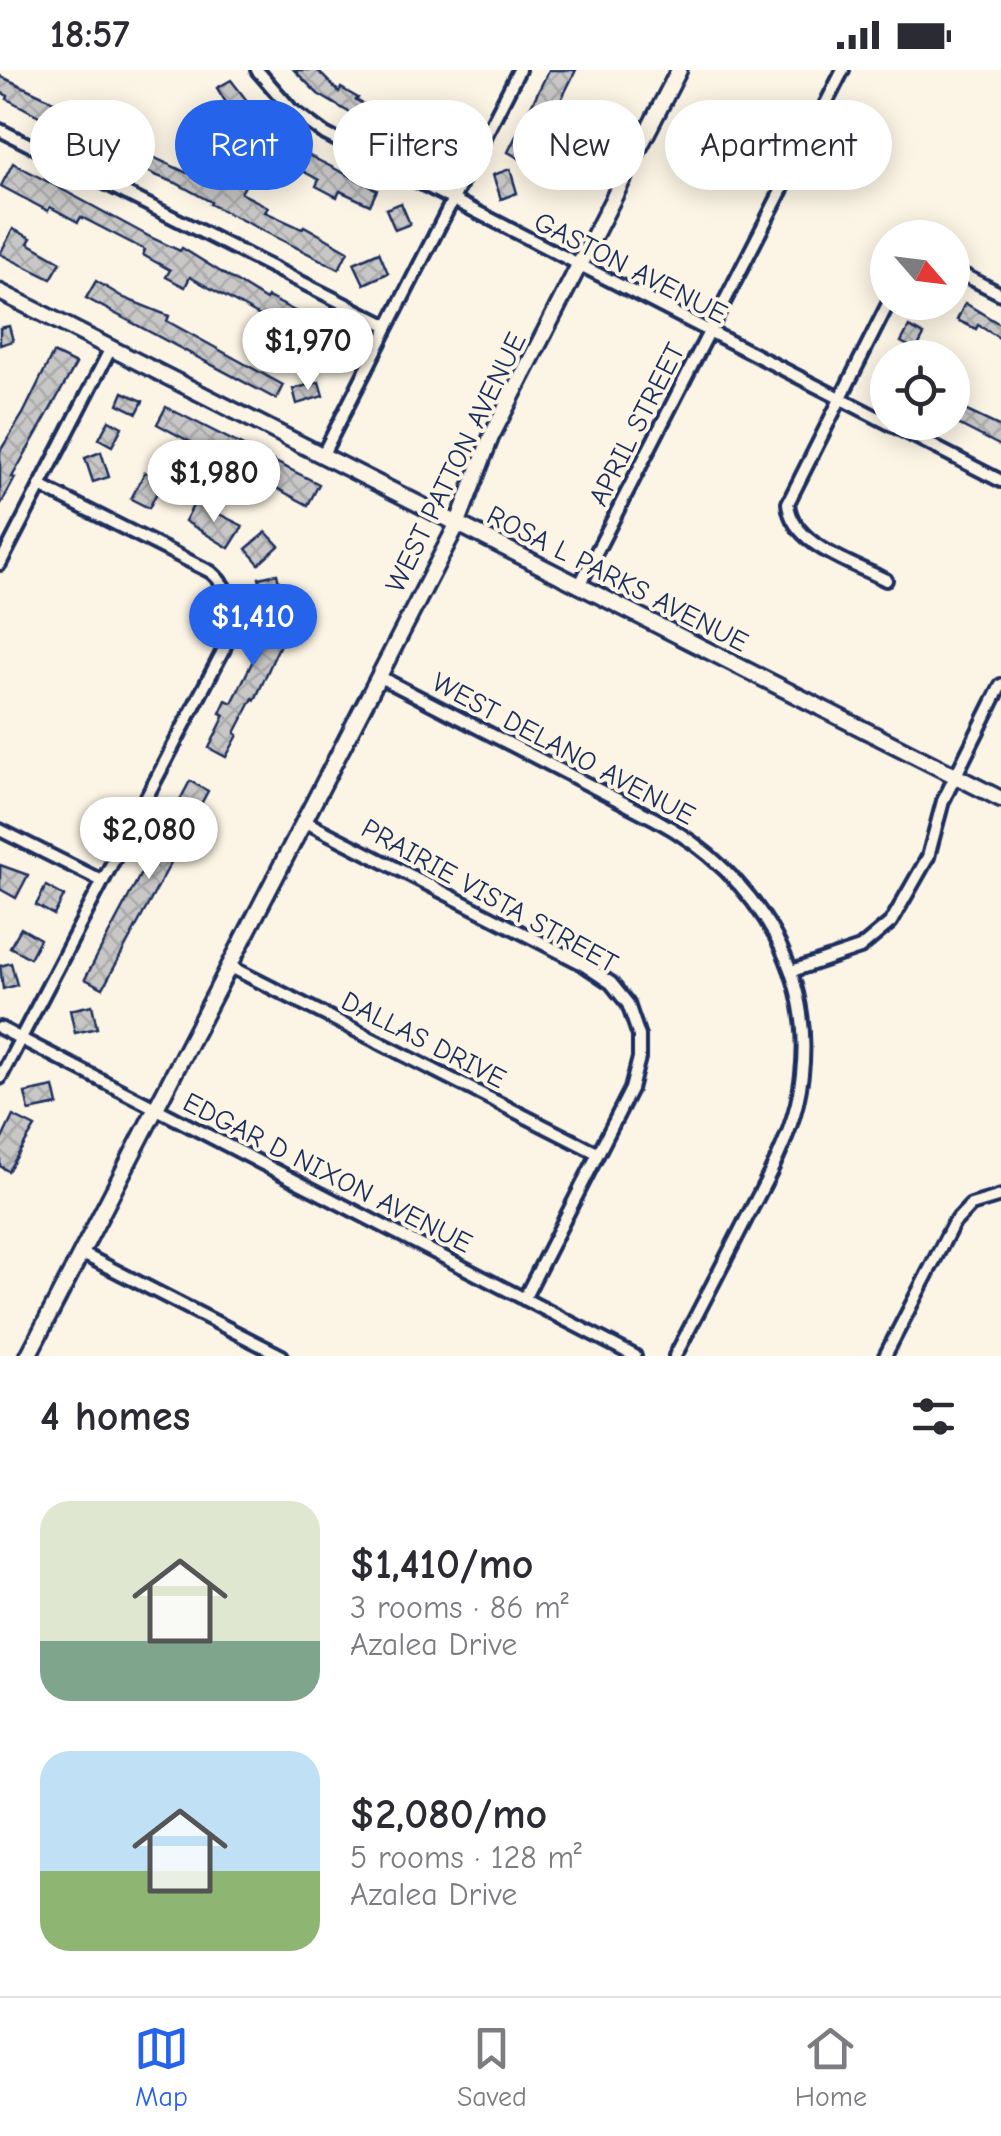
<!DOCTYPE html>
<meta charset="utf-8">
<style>
:root{--surface:#fff;--page:#f7f7f7;--text:#2b2b33;--muted:#7c7c81;--line:#e1e1e2;--accent:#2563eb}
body{margin:0;font-family:"Comic Neue",sans-serif;background:var(--page);color:var(--text);height:100vh;display:flex;flex-direction:column;font-size:38px;white-space:nowrap}
*{box-sizing:border-box;margin:0}
p{font-size:32px;color:var(--muted)}
.icon{flex:none;width:55px;height:55px;fill:none;stroke:currentColor;stroke-width:2;stroke-linecap:round;stroke-linejoin:round}
.map{position:relative;height:1286px;overflow:hidden}
.side{display:flex;flex-direction:column;background:var(--surface);flex:1}
.side>*{flex:none}
.guide{position:absolute;left:30px;top:30px;width:942px;height:90px;display:flex;gap:20px}
.needle{width:65px;rotate:118deg}
.tools{position:absolute;left:870px;top:150px;display:grid;gap:20px}
.tools a{display:grid;place-items:center;width:100px;height:100px;border-radius:50%;background:var(--surface);box-shadow:0 5px 25px #0003;font-size:50px}
.price{position:absolute;translate:-50% -85px;padding:0 22px;border-radius:35px;background:#fff;color:#222;font-size:32px;line-height:65px;filter:drop-shadow(0 2px 5px #0008)}
.price::after{content:'';position:absolute;left:50%;top:60px;width:30px;height:22px;margin-left:-15px;background:inherit;clip-path:polygon(0 0,100% 0,50% 100%)}
.price.active{background:var(--accent);color:#fff}
ul{padding:0;list-style:none}
li{display:flex;align-items:center;gap:30px;height:250px;padding:0 40px}
li span{display:grid;place-items:center;flex:none;width:280px;height:200px;border-radius:30px;color:#555}
li>.icon{margin-inline-start:auto}
span .icon{width:120px;height:120px;fill:#fffc;stroke-width:1}
li b{font-size:42px}
h2{display:flex;justify-content:space-between;align-items:center;height:120px;padding:0 40px;font-size:42px}
.tag{padding:0 35px;border-radius:45px;background:var(--surface);box-shadow:0 5px 25px #0003;font-size:35px;line-height:90px}
.tag.active{background:var(--accent);color:#fff}
.status{display:flex;justify-content:space-between;align-items:center;height:70px;padding:0 50px;background:var(--surface);direction:ltr}
.status svg{height:28px;fill:currentColor}
.tab-bar{display:flex;justify-content:space-around;align-items:center;height:140px;border-top:2px solid var(--line);background:var(--surface);font-size:28px;color:var(--muted)}
.tab-bar a{display:grid;justify-items:center;gap:5px}
.tab-bar .active{color:var(--accent)}
.map>svg:first-child{display:block}
.building{fill:url(#building-cross-hatch);stroke:#1b2f5e;stroke-width:2.5}
.lines{fill:none;stroke-linecap:round;stroke-linejoin:round}
.street-casing{stroke:#1b2f5e;stroke-width:18}
.secondary-casing{stroke:#1b2f5e;stroke-width:21}
.street{stroke:#fcf5e5;stroke-width:10}
.secondary{stroke:#fcf5e5;stroke-width:14}
.labels{text-anchor:middle;stroke-width:8;stroke-linejoin:round;paint-order:stroke}
.street-label{font-size:28px;fill:#1b2f5e;stroke:#fcf5e5}
</style>
<div class="status"><b>18:57</b><svg viewBox="0 0 49 12"><path d="M0 12V9h3v3zM5 12V6h3v6zM10 12V3h3v9zM15 12V0h3v12zM26 1h20v11H26zM47 4h2v5h-2z"/></svg></div>
<div class="map">
<svg width="1001" height="1286" viewBox="0 0 1001 1286">
<defs>
<pattern id="building-cross-hatch" width="8" height="8" patternUnits="userSpaceOnUse" patternTransform="scale(2.5)"><rect width="8" height="8" fill="#c8c7c6"/><path d="M0 0l8 8M0 8l8-8" fill="none" stroke="#ababac"/></pattern>
</defs>
<rect width="100%" height="100%" fill="#fcf5e5"/>
<filter id="ink" filterUnits="userSpaceOnUse"><feTurbulence type="fractalNoise" baseFrequency=".01" numOctaves="2"/><feDisplacementMap in="SourceGraphic" scale="20" xChannelSelector="R" yChannelSelector="G"/><feConvolveMatrix kernelMatrix="1 2 1 2 8 2 1 2 1" color-interpolation-filters="sRGB"/></filter>
<g filter="url(#ink)">
<!-- building -->
<g class="building">
<polygon points="294,0 317,0 339,22 341,18 358,28 356,30 416,63 408,77 318,24"/>
<polygon points="549,0 576,0 545,62 541,60 524,91 508,82"/>
<polygon points="0,6 94,50 92,53 159,90 187,103 190,98 220,114 224,106 245,116 241,123 268,137 265,142 302,159 304,156 348,181 339,199 210,134 211,132 176,113 155,105 114,82 112,85 7,29 8,26 0,22"/>
<polygon points="231,10 265,54 254,64 230,39 217,18"/>
<polygon points="298,80 377,120 370,135 340,121 337,127 316,116 319,110 290,94"/>
<polygon points="13,93 152,168 180,181 182,178 266,230 268,227 319,254 311,270 258,245 190,207 185,217 166,207 170,200 143,185 145,180 81,147 78,152 50,137 48,141 1,116"/>
<polygon points="510,99 517,123 501,129 493,105"/>
<polygon points="401,133 410,154 395,160 386,139"/>
<polygon points="13,159 31,168 28,173 61,192 51,209 0,184"/>
<polygon points="379,182 388,203 364,214 354,193"/>
<polygon points="96,211 124,228 169,246 167,251 283,315 276,329 86,228"/>
<polygon points="965,233 1001,255 1001,269 978,255 976,259 957,250"/>
<polygon points="9,256 13,271 0,275 0,258"/>
<polygon points="909,257 924,265 916,280 901,272"/>
<polygon points="338,259 345,282 328,288 321,265"/>
<polygon points="53,283 76,294 12,407 15,408 0,436 0,381 23,344"/>
<polygon points="319,312 323,326 297,334 293,319"/>
<polygon points="123,322 143,331 137,343 118,334"/>
<polygon points="952,334 1001,357 1001,376 952,351"/>
<polygon points="166,337 319,414 308,435 157,354"/>
<polygon points="109,350 122,357 112,376 99,369"/>
<polygon points="101,382 109,407 93,412 85,388"/>
<polygon points="145,402 163,411 149,438 131,429"/>
<polygon points="195,432 243,456 229,478 185,451"/>
<polygon points="266,462 279,476 259,494 246,479"/>
<polygon points="277,504 284,536 281,572 255,630 253,628 235,663 238,665 226,687 209,678 225,645 220,643 226,630 232,633 267,562 270,530 264,531 259,508"/>
<polygon points="190,711 208,721 195,745 202,749 194,766 187,763 103,918 85,909"/>
<polygon points="0,795 28,805 16,828 0,819"/>
<polygon points="46,816 64,826 54,845 36,835"/>
<polygon points="21,858 40,869 30,888 10,877"/>
<polygon points="11,893 17,915 3,919 0,896"/>
<polygon points="92,935 97,958 75,963 70,940"/>
<polygon points="54,1017 58,1035 29,1041 25,1023"/>
<polygon points="13,1046 35,1057 8,1101 0,1096 0,1073"/>
</g>
<g class="lines">
<!-- street casing -->
<g class="street-casing">
<g id="street">
<polyline points="257,0 291,39 325,64 1001,411"/>
<polyline points="0,60 388,256"/>
<polyline points="952,199 1001,224"/>
<polyline points="322,386 519,0"/>
<polyline points="0,494 111,278"/>
<path d="M886,510c-33,-17 -95,-35 -98,-77l101,-201"/>
<polyline points="579,516 843,0"/>
<path d="M378,606l277,143c104,56 170,163 142,284 -10,42 -32,80 -52,118 -23,45 -46,90 -70,135"/>
<polyline points="304,751 581,893 611,913 628,934 639,966 639,988 631,1019 524,1229"/>
<polyline points="0,760 102,811"/>
<polyline points="229,896 597,1083"/>
<polyline points="792,901 860,878 891,852 928,787 943,731 1001,615"/>
<polyline points="0,958 635,1286"/>
<path d="M0,1008l224,-429c11,-31 13,-54 -13,-77l-171,-86"/>
<polyline points="81,1183 282,1286"/>
<polyline points="885,1286 953,1154 971,1135 1001,1126"/>
</g>
</g>
<!-- secondary casing -->
<g class="secondary-casing">
<g id="secondary">
<polyline points="0,222 1001,729"/>
<polyline points="28,1286 457,455 491,367 679,0"/>
</g>
</g>
<!-- street -->
<use href="#street" class="street"/>
<!-- secondary -->
<use href="#secondary" class="secondary"/>
</g>
</g>
<g class="labels">
<!-- street labels -->
<g class="street-label">
<text transform="translate(631 197) rotate(27)" y="10">GASTON AVENUE</text>
<text transform="translate(636 354) rotate(-63)" y="10">APRIL STREET</text>
<text transform="translate(455 392) rotate(-64)" y="10">WEST PATTON AVENUE</text>
<text transform="translate(618 508) rotate(27)" y="10">ROSA L PARKS AVENUE</text>
<text transform="translate(564 678) rotate(28)" y="10">WEST DELANO AVENUE</text>
<text transform="translate(490 825) rotate(29)" y="10">PRAIRIE VISTA STREET</text>
<text transform="translate(424 969) rotate(27)" y="10">DALLAS DRIVE</text>
<text transform="translate(328 1102) rotate(27)" y="10">EDGAR D NIXON AVENUE</text>
</g>
</g>
</svg>
<div class="tools">
<a><svg class="needle" viewBox="-14 -14 28 28"><path d="M0-13l5 13h-10z" fill="#e53935"/><path d="M0 13l5-13h-10z" fill="#7c7c81"/></svg></a>
<a><svg class="icon" aria-label="locate" viewBox="0 0 24 24"><circle cx="12" cy="12" r="6"/><path d="M12 2v4M12 18v4M2 12h4M18 12h4"/></svg></a>
</div>
<b class="price" style="left:308px;top:323px">$1,970</b>
<b class="price" style="left:214px;top:455px">$1,980</b>
<b class="price active" style="left:253px;top:599px">$1,410</b>
<b class="price" style="left:149px;top:812px">$2,080</b>
<div class="guide">
<a class="tag">Buy</a>
<a class="tag active">Rent</a>
<a class="tag">Filters</a>
<a class="tag">New</a>
<a class="tag">Apartment</a>
</div>
</div>
<section class="side">
<h2>4 homes<svg class="icon" aria-label="filters" viewBox="0 0 24 24"><path d="M4 7h16M4 17h16"/><circle cx="9" cy="7" r="2"/><circle cx="15" cy="17" r="2"/></svg></h2>
<ul>
<li><span style="background:linear-gradient(#dfe7d0 70%,#7fa58c 0)"><svg class="icon" aria-label="home" viewBox="0 0 24 24"><path d="M3 11l9-7 9 7M6 9v11h12V9"/></svg></span><div><b>$1,410/mo</b><p>3 rooms · 86 m²</p><p>Azalea Drive</p></div></li>
<li><span style="background:linear-gradient(#bfe0f5 60%,#8fb573 0)"><svg class="icon" aria-label="home" viewBox="0 0 24 24"><path d="M3 11l9-7 9 7M6 9v11h12V9"/></svg></span><div><b>$2,080/mo</b><p>5 rooms · 128 m²</p><p>Azalea Drive</p></div></li>
</ul>
</section>
<nav class="tab-bar">
<a class="active"><svg class="icon" aria-label="map" viewBox="0 0 24 24"><path d="M3 6l6-2 6 2 6-2v14l-6 2-6-2-6 2zM9 4v14M15 6v14"/></svg>Map</a>
<a><svg class="icon" aria-label="saved" viewBox="0 0 24 24"><path d="M7 4h10v16l-5-4-5 4z"/></svg>Saved</a>
<a><svg class="icon" aria-label="home" viewBox="0 0 24 24"><path d="M3 11l9-7 9 7M6 9v11h12V9"/></svg>Home</a>
</nav>
